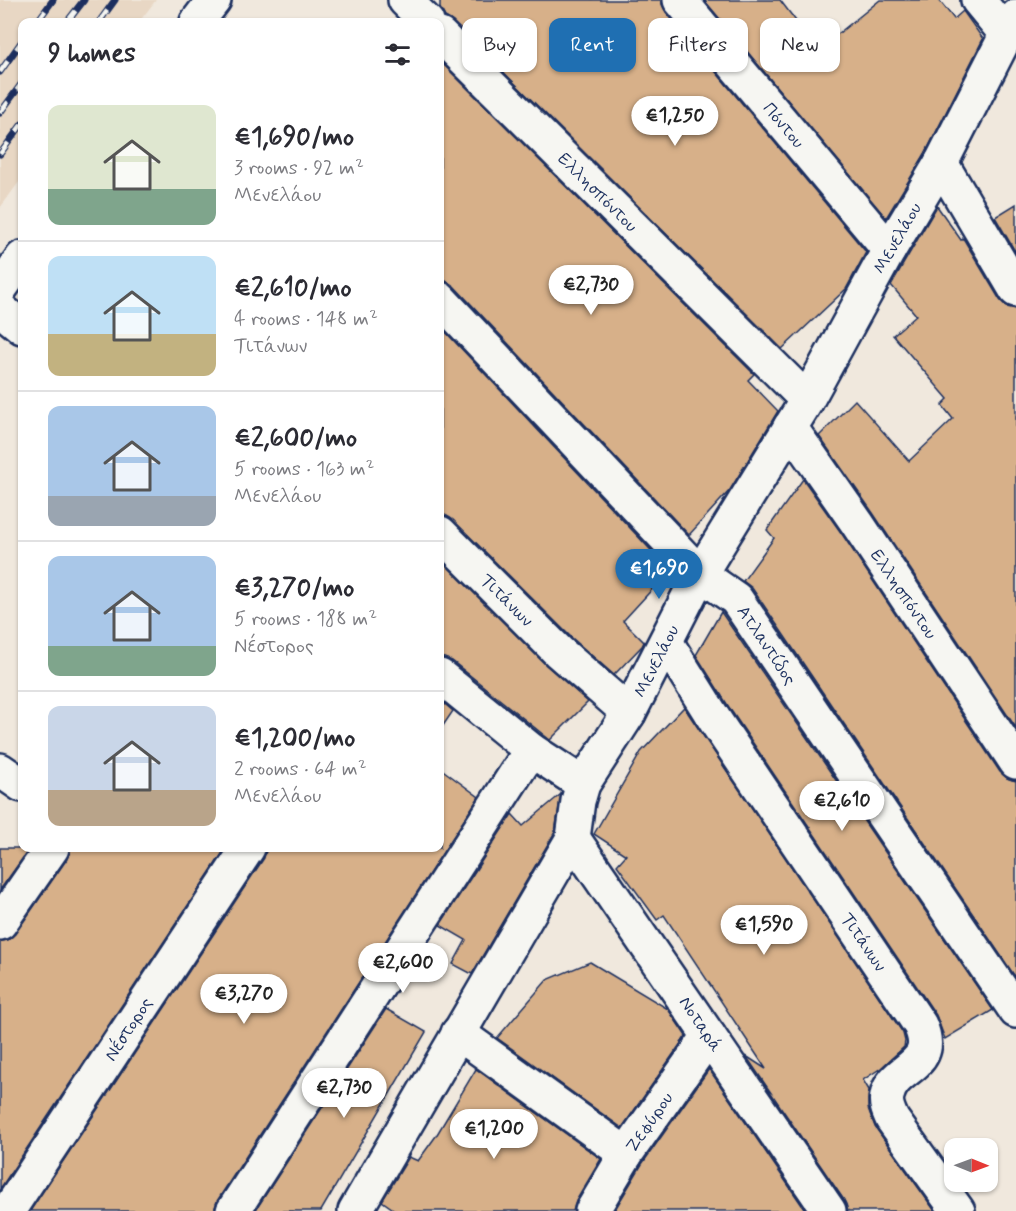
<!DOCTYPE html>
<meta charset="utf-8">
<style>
:root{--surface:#fff;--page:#f2f2f3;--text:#2b2b33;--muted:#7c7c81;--line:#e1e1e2;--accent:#1f6fb2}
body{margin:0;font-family:Mynerve,sans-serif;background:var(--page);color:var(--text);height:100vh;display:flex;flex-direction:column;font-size:22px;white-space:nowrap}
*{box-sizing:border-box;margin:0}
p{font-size:20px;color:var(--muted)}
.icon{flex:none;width:33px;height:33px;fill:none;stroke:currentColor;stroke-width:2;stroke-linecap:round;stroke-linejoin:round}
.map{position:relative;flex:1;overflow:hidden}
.side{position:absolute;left:18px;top:18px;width:426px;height:834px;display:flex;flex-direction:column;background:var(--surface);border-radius:12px;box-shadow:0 2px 4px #0004}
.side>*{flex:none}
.guide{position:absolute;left:462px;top:18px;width:464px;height:54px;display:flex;gap:12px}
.needle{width:39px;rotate:91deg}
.fabs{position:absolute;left:944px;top:1138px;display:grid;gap:12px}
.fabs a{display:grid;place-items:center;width:54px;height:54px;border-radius:12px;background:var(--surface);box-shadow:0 2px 4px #0004;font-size:30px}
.price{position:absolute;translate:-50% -51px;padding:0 14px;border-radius:21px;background:#fff;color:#222;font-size:20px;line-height:39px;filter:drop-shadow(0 2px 3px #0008)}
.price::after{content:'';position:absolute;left:50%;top:36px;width:18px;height:14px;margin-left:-9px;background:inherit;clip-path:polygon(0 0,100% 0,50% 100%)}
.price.current{background:var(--accent);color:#fff}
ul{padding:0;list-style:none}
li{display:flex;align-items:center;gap:18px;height:150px;padding:0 30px}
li+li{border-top:2px solid var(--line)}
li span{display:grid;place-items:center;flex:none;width:168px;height:120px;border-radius:12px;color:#555}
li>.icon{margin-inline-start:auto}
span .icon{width:72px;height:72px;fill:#fffc;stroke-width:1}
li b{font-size:26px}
h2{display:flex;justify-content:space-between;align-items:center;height:72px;padding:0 30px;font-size:26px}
.pill{padding:0 21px;border-radius:12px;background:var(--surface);box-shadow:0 2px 4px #0004;font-size:21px;line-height:54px}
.pill.current{background:var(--accent);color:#fff}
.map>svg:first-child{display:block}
.built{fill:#e8d7c4}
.building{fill:#d7b089;stroke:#1b2f5e;stroke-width:1.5}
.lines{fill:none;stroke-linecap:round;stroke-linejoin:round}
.minor-casing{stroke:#1b2f5e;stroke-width:38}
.minor{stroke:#f6f6f2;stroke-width:33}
.rail-casing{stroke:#1b2f5e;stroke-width:7}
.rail{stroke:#f6f6f2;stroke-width:4.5;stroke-dasharray:14;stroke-linecap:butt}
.labels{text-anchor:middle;stroke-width:6;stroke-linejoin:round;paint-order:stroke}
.street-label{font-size:18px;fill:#1b2f5e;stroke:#f6f6f2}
</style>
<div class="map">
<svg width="1016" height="1211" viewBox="0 0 1016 1211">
<rect width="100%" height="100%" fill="#f0e8dd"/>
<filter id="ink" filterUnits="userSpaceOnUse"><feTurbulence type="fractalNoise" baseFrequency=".0167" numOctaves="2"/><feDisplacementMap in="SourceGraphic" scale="12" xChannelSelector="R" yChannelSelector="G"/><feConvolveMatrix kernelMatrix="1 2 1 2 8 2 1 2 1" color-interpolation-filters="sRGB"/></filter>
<g filter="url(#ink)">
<!-- built -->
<polygon class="built" points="0,0 156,0 139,22 22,22 22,178 0,208"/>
<!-- building -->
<g class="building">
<polygon points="440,0 662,0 662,4 666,12 866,252 846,289 782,349 453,22 445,17 440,8"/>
<polygon points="704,0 780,0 818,50 880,0 939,0 954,19 963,11 983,39 925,154 886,218"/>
<polygon points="440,61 754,374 748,380 778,411 730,490 689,535 454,286 446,281 440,281"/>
<polygon points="1016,204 1016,253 995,217"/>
<polygon points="937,206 961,240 963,238 1000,300 1007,307 1016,309 1016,728 873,513 819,436 855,400 909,461 953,419 942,405 948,399 893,335 916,315 891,285"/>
<polygon points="440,326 663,563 662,564 669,571 623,621 644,642 642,646 614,675 572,638 453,520 445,515 440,515"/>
<polygon points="803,479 842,534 1000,772 1007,778 1016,781 1016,978 752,588 743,581 774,538 767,530"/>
<polygon points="440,559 546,665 588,702 550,740 452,661 444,658 440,658"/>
<polygon points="721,612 993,1010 945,1039 936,1015 732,712 696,655"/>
<polygon points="440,700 453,711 440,730"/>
<polygon points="684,707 903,1033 905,1041 904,1047 881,1068 863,1080 869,1090 868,1099 868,1108 875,1127 935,1211 848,1211 844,1200 746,1056 766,1069 664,915 657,920 617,865 626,855 594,834 641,752"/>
<polygon points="440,768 479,797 217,1201 214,1211 30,1211 264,858 266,848 440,848"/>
<polygon points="561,794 555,832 472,974 453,964 466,940 440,925 512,814 523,826"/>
<polygon points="0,848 30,848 0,890"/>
<polygon points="70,848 226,848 0,1189 0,941 8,940 15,934 67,859"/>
<polygon points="590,962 668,1009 686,1036 622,1128 497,1038 547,980"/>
<polygon points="386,1009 426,1032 321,1211 255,1211"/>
<polygon points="476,1069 601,1159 576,1201 573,1211 396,1211 382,1201 409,1157 418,1161 436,1136"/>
<polygon points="709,1069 806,1211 614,1211 642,1164"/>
</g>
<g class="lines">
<!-- minor casing -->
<g class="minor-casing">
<g id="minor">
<polyline points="405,0 427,22"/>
<polyline points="680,0 889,250"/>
<polyline points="978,0 1006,34"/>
<polyline points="197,22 214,0"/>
<polyline points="440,35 807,400"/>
<polyline points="941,163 1016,290"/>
<polyline points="0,289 22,258"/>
<polyline points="440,299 700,574 736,599 1016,1011"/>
<polyline points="0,309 22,327"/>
<polyline points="790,427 857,523 1016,762"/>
<polyline points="440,533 559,652 629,713"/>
<path d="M666,642l50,80 204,303c19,43 -27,40 -33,71 -2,8 2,16 5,23l66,92"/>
<polyline points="440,676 531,750 583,784"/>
<polyline points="0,770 22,785"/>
<polyline points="573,838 829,1211"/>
<polyline points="0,923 52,848"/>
<polyline points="458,1033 626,1154"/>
<polyline points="8,1211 248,848"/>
<polyline points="233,1211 531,750"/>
<polyline points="355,1211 573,838 578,801 583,784 629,713 700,574 807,400 889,250 941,163 1016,16"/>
<polyline points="592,1211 626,1154 709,1036"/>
</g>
</g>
<!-- minor -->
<use href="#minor" class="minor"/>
<!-- rail casing -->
<g class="rail-casing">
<g id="rail">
<polyline points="37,22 53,0"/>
<polyline points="67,22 84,0"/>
<polyline points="99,22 115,0"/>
<polyline points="0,72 22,41"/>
<polyline points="0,113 22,83"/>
<polyline points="0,154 22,124"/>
</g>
</g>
<!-- rail -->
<use href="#rail" class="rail"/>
</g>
</g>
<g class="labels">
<!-- street labels -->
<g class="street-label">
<text transform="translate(784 125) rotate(50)" y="6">Πόντου</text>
<text transform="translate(598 192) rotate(45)" y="6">Ελλησπόντου</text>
<text transform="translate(897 238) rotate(-60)" y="6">Μενελάου</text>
<text transform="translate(904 594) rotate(56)" y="6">Ελλησπόντου</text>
<text transform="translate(507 600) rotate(45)" y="6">Τιτάνων</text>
<text transform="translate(767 645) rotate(56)" y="6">Ατλαντίδος</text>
<text transform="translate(656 661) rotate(-63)" y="6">Μενελάου</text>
<text transform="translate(864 942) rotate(56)" y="6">Τιτάνων</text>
<text transform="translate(701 1024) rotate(56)" y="6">Νοταρά</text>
<text transform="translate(128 1029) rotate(-57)" y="6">Νέστορος</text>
<text transform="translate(649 1122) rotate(-55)" y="6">Ζεφύρου</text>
</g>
</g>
</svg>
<div class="fabs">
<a><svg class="needle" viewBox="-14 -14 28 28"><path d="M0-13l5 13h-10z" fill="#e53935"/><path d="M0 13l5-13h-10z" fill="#7c7c81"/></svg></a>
</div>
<b class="price" style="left:675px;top:147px">€1,250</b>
<b class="price" style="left:591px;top:316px">€2,730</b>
<b class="price current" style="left:659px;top:600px">€1,690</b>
<b class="price" style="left:842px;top:832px">€2,610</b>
<b class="price" style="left:764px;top:956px">€1,590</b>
<b class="price" style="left:403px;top:994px">€2,600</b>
<b class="price" style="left:244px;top:1025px">€3,270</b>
<b class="price" style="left:344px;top:1119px">€2,730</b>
<b class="price" style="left:494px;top:1160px">€1,200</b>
<div class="guide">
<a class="pill">Buy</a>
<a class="pill current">Rent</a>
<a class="pill">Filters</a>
<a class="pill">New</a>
</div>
<section class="side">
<h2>9 homes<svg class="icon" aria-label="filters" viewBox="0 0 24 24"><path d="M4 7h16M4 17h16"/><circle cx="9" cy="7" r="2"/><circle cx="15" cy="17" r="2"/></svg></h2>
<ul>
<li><span style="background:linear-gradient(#dfe7d0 70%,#7fa58c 0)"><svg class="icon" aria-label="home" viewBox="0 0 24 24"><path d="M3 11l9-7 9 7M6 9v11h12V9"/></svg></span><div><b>€1,690/mo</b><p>3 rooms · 92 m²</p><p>Μενελάου</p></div></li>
<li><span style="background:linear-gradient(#bfe0f5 65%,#c2b280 0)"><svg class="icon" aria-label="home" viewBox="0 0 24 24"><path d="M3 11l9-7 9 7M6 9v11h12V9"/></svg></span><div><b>€2,610/mo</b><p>4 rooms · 148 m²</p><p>Τιτάνων</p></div></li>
<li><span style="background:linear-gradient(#a9c7e8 75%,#9aa5b1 0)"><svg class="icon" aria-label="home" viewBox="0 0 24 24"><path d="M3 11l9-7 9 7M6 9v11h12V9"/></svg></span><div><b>€2,600/mo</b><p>5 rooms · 163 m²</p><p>Μενελάου</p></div></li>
<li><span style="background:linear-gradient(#a9c7e8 75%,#7fa58c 0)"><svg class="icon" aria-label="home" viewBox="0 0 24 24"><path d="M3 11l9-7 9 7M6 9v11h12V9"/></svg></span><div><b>€3,270/mo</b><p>5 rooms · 188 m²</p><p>Νέστορος</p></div></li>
<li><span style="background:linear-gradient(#c9d6e8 70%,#b9a48a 0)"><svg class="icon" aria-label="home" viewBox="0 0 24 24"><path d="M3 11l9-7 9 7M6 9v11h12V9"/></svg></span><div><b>€1,200/mo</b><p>2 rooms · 64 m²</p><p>Μενελάου</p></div></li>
</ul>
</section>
</div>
